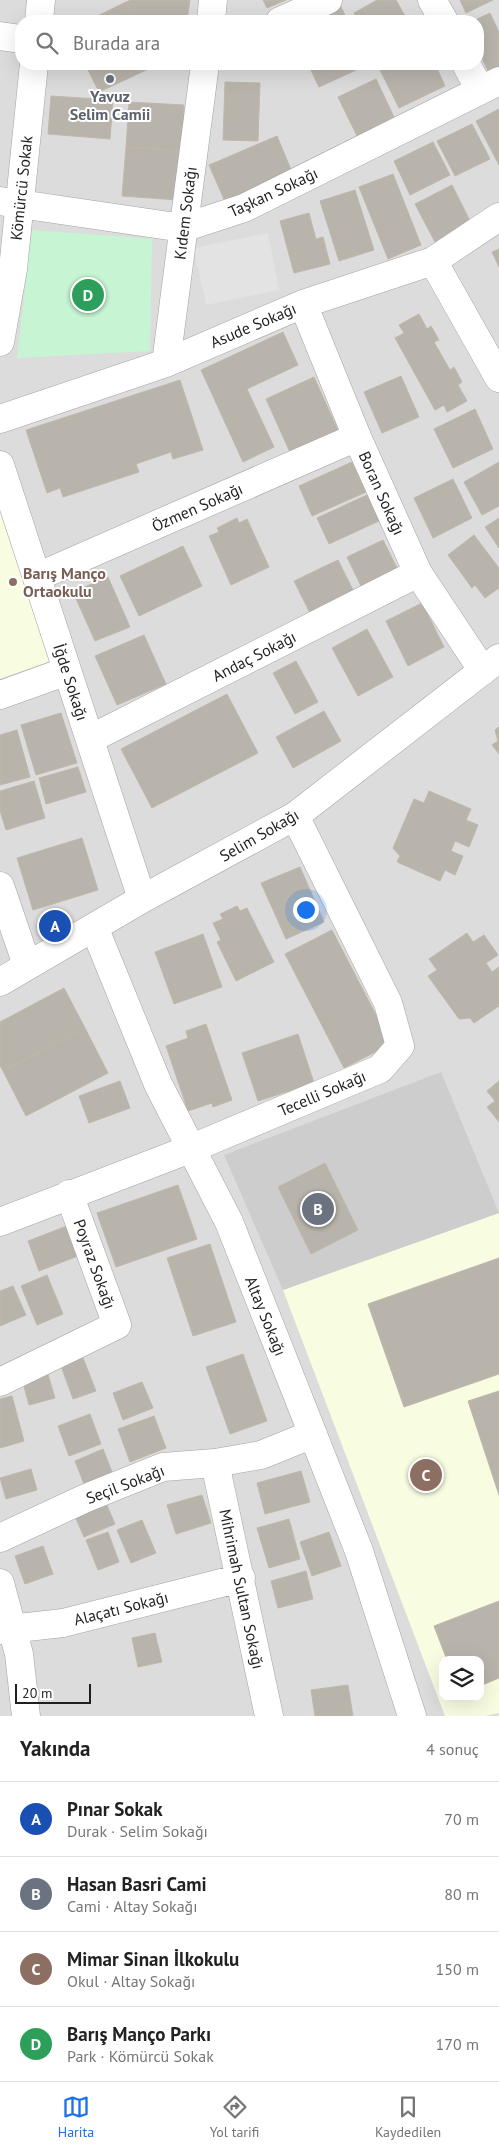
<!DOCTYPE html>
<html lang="tr">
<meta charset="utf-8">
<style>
:root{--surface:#fff;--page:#f2f2f2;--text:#222;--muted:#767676;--line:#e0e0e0;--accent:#1a73e8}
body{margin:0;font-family:"PT Sans",sans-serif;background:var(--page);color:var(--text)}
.controls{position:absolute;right:15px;bottom:15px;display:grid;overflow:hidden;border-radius:10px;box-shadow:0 5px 20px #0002}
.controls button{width:45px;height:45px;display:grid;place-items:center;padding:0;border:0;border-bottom:1px solid var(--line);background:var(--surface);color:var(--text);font:25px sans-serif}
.scale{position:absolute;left:15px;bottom:12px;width:76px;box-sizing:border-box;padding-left:5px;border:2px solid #1f1f1f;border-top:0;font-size:14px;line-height:18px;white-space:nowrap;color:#1f1f1f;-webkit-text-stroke:4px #fff;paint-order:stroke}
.you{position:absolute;left:305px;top:909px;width:18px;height:18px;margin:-12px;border:4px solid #fff;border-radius:50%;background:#1a73e8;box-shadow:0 0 0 8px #1a73e833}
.badge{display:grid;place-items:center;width:32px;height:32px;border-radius:50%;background:var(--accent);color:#fff;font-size:16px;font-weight:700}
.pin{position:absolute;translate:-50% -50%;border:2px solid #fff;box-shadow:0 1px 5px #0006}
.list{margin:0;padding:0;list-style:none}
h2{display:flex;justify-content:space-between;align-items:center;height:65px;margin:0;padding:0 20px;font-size:21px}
h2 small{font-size:16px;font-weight:400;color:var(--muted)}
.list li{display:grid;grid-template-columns:32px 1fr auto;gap:15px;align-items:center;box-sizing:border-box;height:75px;padding:0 20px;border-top:1px solid var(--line)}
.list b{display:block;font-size:19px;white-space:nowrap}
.list p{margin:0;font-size:16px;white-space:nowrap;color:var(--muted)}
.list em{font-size:16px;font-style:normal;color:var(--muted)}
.icon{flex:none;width:28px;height:28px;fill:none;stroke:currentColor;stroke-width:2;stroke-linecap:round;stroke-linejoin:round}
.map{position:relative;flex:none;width:499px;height:1716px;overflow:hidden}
.search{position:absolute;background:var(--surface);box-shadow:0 5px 20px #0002;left:15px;right:15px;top:15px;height:55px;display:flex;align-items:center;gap:12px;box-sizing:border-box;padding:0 18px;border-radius:20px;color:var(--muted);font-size:19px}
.sheet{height:365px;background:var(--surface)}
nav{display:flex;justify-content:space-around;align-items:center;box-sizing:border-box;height:70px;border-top:1px solid var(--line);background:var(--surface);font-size:14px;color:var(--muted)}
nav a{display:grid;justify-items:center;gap:2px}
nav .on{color:var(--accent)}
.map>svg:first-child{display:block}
.residential{fill:#dddcdc;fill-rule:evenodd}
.education{fill:#f8fde2;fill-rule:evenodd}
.religious{fill:#cdcdcd}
.park{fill:#c7f5d3}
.parking{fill:#e3e3e3}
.building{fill:#b8b4ac;stroke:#c0b7aa}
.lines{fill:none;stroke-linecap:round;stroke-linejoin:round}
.street-casing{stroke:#a3a3a3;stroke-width:29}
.street{stroke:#fff;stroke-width:28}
.worship-dot{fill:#6b7280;stroke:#fff;stroke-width:2}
.education-dot{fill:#8d6e63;stroke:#fff;stroke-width:2}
.labels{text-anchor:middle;stroke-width:4;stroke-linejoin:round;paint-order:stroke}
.worship-label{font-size:16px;font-weight:bold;fill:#5b616d;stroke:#fff}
.street-label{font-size:16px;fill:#1f1f1f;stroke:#fff}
.education-label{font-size:16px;font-weight:bold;fill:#785e54;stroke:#fff;text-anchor:start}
</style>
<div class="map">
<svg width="499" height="1716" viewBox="0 0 499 1716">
<rect width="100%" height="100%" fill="#efeee6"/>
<path class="residential" d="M0 0H499V1716H0ZM21 21H478V64H21ZM443 1660H480V1697H443Z"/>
<path class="education" d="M0 504 53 660 0 679Z
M499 1213V1713L485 1716H445L283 1290ZM443 1660H480V1697H443Z"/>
<path class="religious" d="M441 1072 499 1213 283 1290 224 1155Z"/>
<path class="park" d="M32 230 152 239 150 351 17 358Z"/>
<path class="parking" d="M268 233 279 290 206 305 194 248Z"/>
<path class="building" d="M131 0H190L187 21H136L126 2Z
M263 0H286L267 8Z
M377 0H396L408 21H358L354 13Z
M460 0H493L466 13Z
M126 2 136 21H87Z
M340 5 348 21H304Z
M490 13 499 32V74L491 77 478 50V21H473Z
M85 64H156L157 65 99 92Z
M308 64H361L363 67 319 87Z
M388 64H435L445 86 399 108 379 68Z
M376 79 394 117 357 136 338 97Z
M225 82 260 83 258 141 223 140Z
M51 96 113 100 110 139 48 134Z
M129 102 184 105 182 151 126 147Z
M499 109V165L476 121Z
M472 124 490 159 455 176 437 141Z
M277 136 294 177 227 206 209 165Z
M433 142 450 175 410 195 394 161Z
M126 147 182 151 178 200 122 196Z
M393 174 421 245 388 259 359 187Z
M452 185 471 223 435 242 415 204Z
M355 190 374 250 339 261 320 201Z
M309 213 316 239 323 237 330 264 294 273 280 221Z
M499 249V267L492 252Z
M419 314 427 329 431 326 439 340 434 342 450 370 454 367 462 382 458 385 467 401 447 412 444 405 435 410 395 338 404 333 399 325Z
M283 332 298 365 247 389 274 447 243 462 201 370Z
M401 376 419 417 382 433 364 392Z
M314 377 341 437 293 459 266 399Z
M180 380 203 450 173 459 171 452 136 464 139 472 63 497 60 488 47 493 26 430Z
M475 409 493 449 453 468 434 429Z
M352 462 366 492 312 516 299 486Z
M499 462V506L482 515 464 482Z
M453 479 472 518 433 538 414 498Z
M369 494 381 520 329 544 317 518Z
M237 518 239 523 247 519 269 567 231 585 209 536 219 532 217 528Z
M499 518V548L485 527Z
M474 535 499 568V588L485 598 475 585 472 588 448 555Z
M383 540 398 570 362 588 347 557Z
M183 546 202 586 139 616 120 576Z
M338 560 354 592 310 613 294 581Z
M108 577 130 627 95 641 73 592Z
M422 603 444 647 408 666 386 621Z
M367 629 393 677 358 696 332 648Z
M144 635 166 684 117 705 95 656Z
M296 661 318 702 295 714 273 673Z
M227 694 258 753 152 808 121 749Z
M324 711 341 741 293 768 276 737Z
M61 713 77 763 36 775 21 725Z
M499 727V754L492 745 498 741 495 730Z
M17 730 30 777 0 785V735Z
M78 767 86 792 46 804 39 778Z
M34 781 45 818 6 830 0 811V791Z
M429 791 471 809 466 820 478 825 469 847 455 841 451 851 463 856 455 875 445 870 440 881 397 862 400 856 393 848 414 799 424 803Z
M82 838 98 890 33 910 17 858Z
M300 867 324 922 286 939 261 883Z
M237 906 240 911 247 908 274 962 236 981 217 942 221 940 213 923 223 919 220 914Z
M332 930 391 1044 344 1068 285 954Z
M467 933 473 942 484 935 498 955 486 963 492 972 499 967V1006L474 1023 470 1018 459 1019 428 976 437 970 429 959Z
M203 934 222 987 174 1004 155 952Z
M64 988 85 1028 3 1071 0 1066V1022Z
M206 1024 232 1100 213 1107 212 1103 188 1111 166 1046 188 1038 186 1031Z
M85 1028 108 1073 26 1116 3 1071Z
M298 1034 314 1083 258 1101 242 1053Z
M120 1081 130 1108 89 1123 79 1096Z
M499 1081V1122L487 1107 495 1101 487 1091Z
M325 1163 358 1230 311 1254 278 1187Z
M178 1185 197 1239 116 1267 97 1213Z
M67 1226 78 1256 39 1271 28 1241Z
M210 1244 236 1322 193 1336 167 1258Z
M499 1258V1374L404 1407 368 1304Z
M47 1275 63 1314 37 1325 21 1286Z
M13 1286 26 1315 0 1326V1291Z
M243 1354 267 1421 230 1434 206 1367Z
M83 1358 96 1391 73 1399 61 1366Z
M47 1371 55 1398 29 1405 22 1379Z
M142 1382 153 1408 123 1420 113 1393Z
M499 1391V1495L468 1401Z
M12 1396 24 1441 0 1448V1399Z
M90 1414 101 1444 69 1456 58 1426Z
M154 1416 166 1448 130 1462 118 1429Z
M103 1449 112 1472 84 1484 75 1461Z
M31 1469 37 1490 6 1499 0 1478Z
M301 1471 310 1502 265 1514 257 1483Z
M202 1495 211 1523 176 1534 167 1505Z
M105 1501 115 1524 84 1537 74 1514Z
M289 1519 300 1559 269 1568 257 1528Z
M142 1520 156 1553 131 1563 117 1530Z
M108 1532 119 1562 98 1570 86 1540Z
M329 1532 341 1566 312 1576 300 1542Z
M43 1546 53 1574 25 1584 15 1556Z
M306 1571 313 1599 278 1608 271 1581Z
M499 1601V1678L480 1686V1660H447L434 1626Z
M155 1633 162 1662 138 1667 132 1638Z
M348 1685 353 1716H315L311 1690Z"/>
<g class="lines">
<g class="street-casing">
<path id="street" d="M432 0 444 21
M39 21 41 0
M211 21 213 0
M280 21 328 0
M0 36 21 39
M466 64 480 90
M0 201 183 228 244 208 499 81
M433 261 499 378
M303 304 357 437 418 573 483 671
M0 342 13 269 34 64
M166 363 205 64
M0 419 166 363 303 304 433 261 499 217
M0 465 142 899
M37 577 357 437
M0 695 67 671
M90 739 418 573
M0 886 27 965
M94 927 158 1084 229 1222 359 1551 412 1716
M0 982 142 899 295 816 499 658
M0 1222 190 1149 380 1069 400 1046 388 1003 295 816
M0 1382 117 1325 69 1194
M215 1463 269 1716
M0 1538 86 1498 163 1467 215 1463 261 1455 313 1434
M0 1583 19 1654 26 1716
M0 1630 63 1623 241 1578"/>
</g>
<use href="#street" class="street"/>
</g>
<circle class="worship-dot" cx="110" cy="79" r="5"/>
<circle class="education-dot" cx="13" cy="582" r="5"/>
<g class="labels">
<g class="worship-label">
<text x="110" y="102">Yavuz<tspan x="110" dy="18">Selim Camii</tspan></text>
</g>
<g class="street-label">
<text transform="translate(21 188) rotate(-84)" y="6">Kömürcü Sokak</text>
<text transform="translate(273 192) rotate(-25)" y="6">Taşkan Sokağı</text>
<text transform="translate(185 213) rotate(-83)" y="6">Kıdem Sokağı</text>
<text transform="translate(253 325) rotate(-23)" y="6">Asude Sokağı</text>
<text transform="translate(382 493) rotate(66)" y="6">Boran Sokağı</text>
<text transform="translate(197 507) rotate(-24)" y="6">Özmen Sokağı</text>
<text transform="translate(254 656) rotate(-27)" y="6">Andaç Sokağı</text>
<text transform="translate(71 682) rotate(72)" y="6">İğde Sokağı</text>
<text transform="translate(259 835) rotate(-30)" y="6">Selim Sokağı</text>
<text transform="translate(322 1093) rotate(-23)" y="6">Tecelli Sokağı</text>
<text transform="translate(95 1264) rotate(70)" y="6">Poyraz Sokağı</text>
<text transform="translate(266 1316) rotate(68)" y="6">Altay Sokağı</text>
<text transform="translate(125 1484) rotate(-21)" y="6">Seçil Sokağı</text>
<text transform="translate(242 1589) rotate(78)" y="6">Mihrimah Sultan Sokağı</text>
<text transform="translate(121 1608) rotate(-14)" y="6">Alaçatı Sokağı</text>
</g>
<g class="education-label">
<text x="23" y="579">Barış Manço<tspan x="23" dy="18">Ortaokulu</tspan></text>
</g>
</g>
</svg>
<div class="controls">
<button><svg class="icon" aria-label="layers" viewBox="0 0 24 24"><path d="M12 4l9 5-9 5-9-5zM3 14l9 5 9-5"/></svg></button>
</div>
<div class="scale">20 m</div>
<div class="you"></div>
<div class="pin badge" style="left:55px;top:926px;background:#1a4fb4">A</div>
<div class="pin badge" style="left:318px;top:1209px;background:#6b7280">B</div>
<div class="pin badge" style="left:426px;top:1475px;background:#8d6e63">C</div>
<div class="pin badge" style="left:88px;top:295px;background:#2e9e5b">D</div>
<div class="search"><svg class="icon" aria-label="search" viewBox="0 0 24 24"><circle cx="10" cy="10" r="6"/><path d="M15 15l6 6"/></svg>Burada ara</div>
</div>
<section class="sheet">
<h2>Yakında<small>4 sonuç</small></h2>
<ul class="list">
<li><span class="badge" style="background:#1a4fb4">A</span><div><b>Pınar Sokak</b><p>Durak · Selim Sokağı</p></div><em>70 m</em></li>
<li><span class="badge" style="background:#6b7280">B</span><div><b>Hasan Basri Cami</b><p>Cami · Altay Sokağı</p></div><em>80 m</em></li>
<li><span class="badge" style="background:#8d6e63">C</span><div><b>Mimar Sinan İlkokulu</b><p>Okul · Altay Sokağı</p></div><em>150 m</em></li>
<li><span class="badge" style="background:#2e9e5b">D</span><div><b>Barış Manço Parkı</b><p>Park · Kömürcü Sokak</p></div><em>170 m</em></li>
</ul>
</section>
<nav>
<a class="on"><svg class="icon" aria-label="map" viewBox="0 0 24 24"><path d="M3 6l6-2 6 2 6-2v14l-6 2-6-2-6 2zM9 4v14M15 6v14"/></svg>Harita</a>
<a><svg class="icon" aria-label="directions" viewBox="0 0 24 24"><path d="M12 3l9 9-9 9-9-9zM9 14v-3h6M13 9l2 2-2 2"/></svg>Yol tarifi</a>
<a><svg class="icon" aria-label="saved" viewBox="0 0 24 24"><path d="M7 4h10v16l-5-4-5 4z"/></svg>Kaydedilen</a>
</nav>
